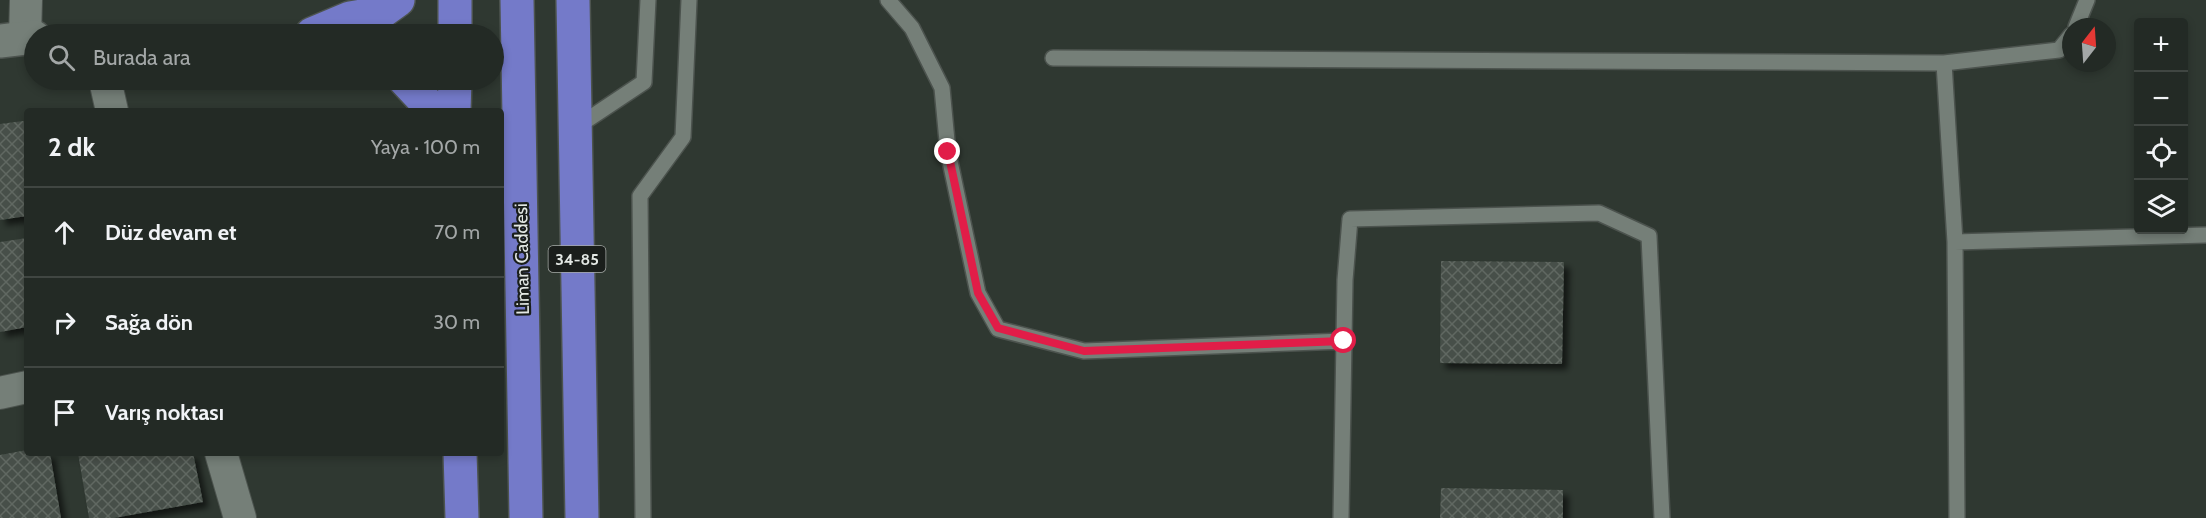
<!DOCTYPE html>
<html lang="tr">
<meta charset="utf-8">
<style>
:root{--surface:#232a25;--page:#2b322d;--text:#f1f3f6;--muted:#a3a7a7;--line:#404642}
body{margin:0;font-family:Cabin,sans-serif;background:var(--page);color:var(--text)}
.controls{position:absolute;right:18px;top:18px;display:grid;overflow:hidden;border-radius:6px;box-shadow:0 3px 9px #0003}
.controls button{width:54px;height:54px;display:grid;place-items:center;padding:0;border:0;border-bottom:2px solid var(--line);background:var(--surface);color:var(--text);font:30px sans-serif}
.compass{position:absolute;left:2062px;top:18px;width:54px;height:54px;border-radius:50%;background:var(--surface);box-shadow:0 3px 9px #0003;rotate:17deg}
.stop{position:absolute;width:18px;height:18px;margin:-14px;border:4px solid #e11d48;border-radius:50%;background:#fff}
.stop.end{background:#e11d48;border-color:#fff;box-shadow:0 2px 6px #0008}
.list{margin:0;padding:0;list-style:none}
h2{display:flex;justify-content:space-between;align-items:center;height:78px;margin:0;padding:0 24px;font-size:26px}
h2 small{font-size:20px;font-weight:400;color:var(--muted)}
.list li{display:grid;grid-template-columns:39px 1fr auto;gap:18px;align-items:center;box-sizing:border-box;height:90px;padding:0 24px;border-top:2px solid var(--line)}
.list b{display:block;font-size:22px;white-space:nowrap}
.list em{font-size:20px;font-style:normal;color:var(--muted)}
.icon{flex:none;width:33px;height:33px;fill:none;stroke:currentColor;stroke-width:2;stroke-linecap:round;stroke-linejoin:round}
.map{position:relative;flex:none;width:2206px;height:518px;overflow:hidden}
.search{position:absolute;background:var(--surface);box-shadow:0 3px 9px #0003;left:24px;top:24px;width:480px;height:66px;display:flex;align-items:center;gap:15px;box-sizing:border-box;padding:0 21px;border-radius:33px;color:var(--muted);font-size:22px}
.panel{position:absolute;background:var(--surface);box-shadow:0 3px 9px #0003;left:24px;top:108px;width:480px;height:348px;border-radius:6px}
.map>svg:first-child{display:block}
.building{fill:url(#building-cross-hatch);filter:url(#shadow)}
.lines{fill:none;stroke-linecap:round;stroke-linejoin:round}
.lane-casing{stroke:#4c534e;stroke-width:18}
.street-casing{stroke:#4c534e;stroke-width:34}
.secondary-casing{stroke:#4c534e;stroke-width:36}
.highway-casing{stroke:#4c534e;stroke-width:36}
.lane{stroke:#757f78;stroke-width:15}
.street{stroke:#757f78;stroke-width:32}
.secondary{stroke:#757f78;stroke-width:33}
.highway{stroke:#747ac9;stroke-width:33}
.route{stroke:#e11d48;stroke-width:8}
.labels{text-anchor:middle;stroke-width:4.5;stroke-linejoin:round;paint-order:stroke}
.shield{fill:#1a1e1b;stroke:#a7aba8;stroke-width:1.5}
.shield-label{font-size:16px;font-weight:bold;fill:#e3e8e4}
.street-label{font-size:18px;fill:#e3e8e4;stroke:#1a1e1b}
</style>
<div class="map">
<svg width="2206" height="518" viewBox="0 0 2206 518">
<defs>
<pattern id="building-cross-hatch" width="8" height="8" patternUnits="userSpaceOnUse" patternTransform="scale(1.5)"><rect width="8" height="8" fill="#464f48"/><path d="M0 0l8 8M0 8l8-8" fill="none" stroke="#616862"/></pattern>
<filter id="shadow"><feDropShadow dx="5.5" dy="5.5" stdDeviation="3" flood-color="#0009"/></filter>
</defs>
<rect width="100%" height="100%" fill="#2f3831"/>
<path class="building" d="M23 121 27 124V216L0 220V124Z
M27 238V327L0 332V242Z
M1441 261 1564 262 1562 364 1440 363Z
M27 450V453H50L61 518H0V455Z
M78 453H193L203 502 114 518H89Z
M1441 488 1563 490V518H1440Z"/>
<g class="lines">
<g class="lane-casing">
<path id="lane" d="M888 0 912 28 942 88 948 152 978 293 998 329 1084 351 1344 341
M2076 27 2087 0
M1053 58 1944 63 2059 50 2071 35
M1944 63 1955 242
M575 128 644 82 648 0
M643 518 640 196 683 137 689 0
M1341 518 1345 280 1350 219 1599 213 1649 236 1662 518
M1957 518 1955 242 2206 235"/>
</g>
<g class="street-casing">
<path id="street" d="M25 37 26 0
M105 80 112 111
M0 393 27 387
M221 453 240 518"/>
</g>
<g class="secondary-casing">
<path id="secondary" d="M0 41 34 37"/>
</g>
<g class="highway-casing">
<path id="highway" d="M517 0 526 518
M573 0 582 518
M312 34 350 18 380 13 398 0
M455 34V0
M405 80 434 111
M454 111 455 80
M460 453 462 518"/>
</g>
<use href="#lane" class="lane"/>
<use href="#street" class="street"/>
<use href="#secondary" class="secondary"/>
<use href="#highway" class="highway"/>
</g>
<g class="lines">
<path class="route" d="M948 152 978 293 998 328 1084 351 1344 341"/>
</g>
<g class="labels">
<rect class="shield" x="548.5" y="246" width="57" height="26" rx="4.5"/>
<g class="shield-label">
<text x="577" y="265">34-85</text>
</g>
<g class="street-label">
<text transform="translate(522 259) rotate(-91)" y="6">Liman Caddesi</text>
</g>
</g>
</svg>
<div class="controls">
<button>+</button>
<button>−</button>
<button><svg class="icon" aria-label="locate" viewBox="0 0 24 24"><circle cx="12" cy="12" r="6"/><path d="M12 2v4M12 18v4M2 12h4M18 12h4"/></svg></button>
<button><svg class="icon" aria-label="layers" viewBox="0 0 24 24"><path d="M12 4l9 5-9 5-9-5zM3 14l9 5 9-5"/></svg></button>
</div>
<svg class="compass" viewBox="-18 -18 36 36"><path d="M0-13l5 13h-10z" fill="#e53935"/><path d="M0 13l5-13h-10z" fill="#a3a7a7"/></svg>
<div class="stop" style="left:1344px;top:341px"></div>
<div class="stop end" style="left:948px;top:152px"></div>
<div class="search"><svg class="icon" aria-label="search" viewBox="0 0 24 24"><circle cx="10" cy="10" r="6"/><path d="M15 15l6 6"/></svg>Burada ara</div>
<section class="panel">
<h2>2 dk<small>Yaya · 100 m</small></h2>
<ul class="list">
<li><svg class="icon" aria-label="ahead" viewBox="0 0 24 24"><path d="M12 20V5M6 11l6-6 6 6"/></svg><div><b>Düz devam et</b></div><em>70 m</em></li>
<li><svg class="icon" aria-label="right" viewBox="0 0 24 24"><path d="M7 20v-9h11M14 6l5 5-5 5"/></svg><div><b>Sağa dön</b></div><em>30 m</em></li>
<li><svg class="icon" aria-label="arrive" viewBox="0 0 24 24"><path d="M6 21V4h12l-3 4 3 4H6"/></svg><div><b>Varış noktası</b></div></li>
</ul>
</section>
</div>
